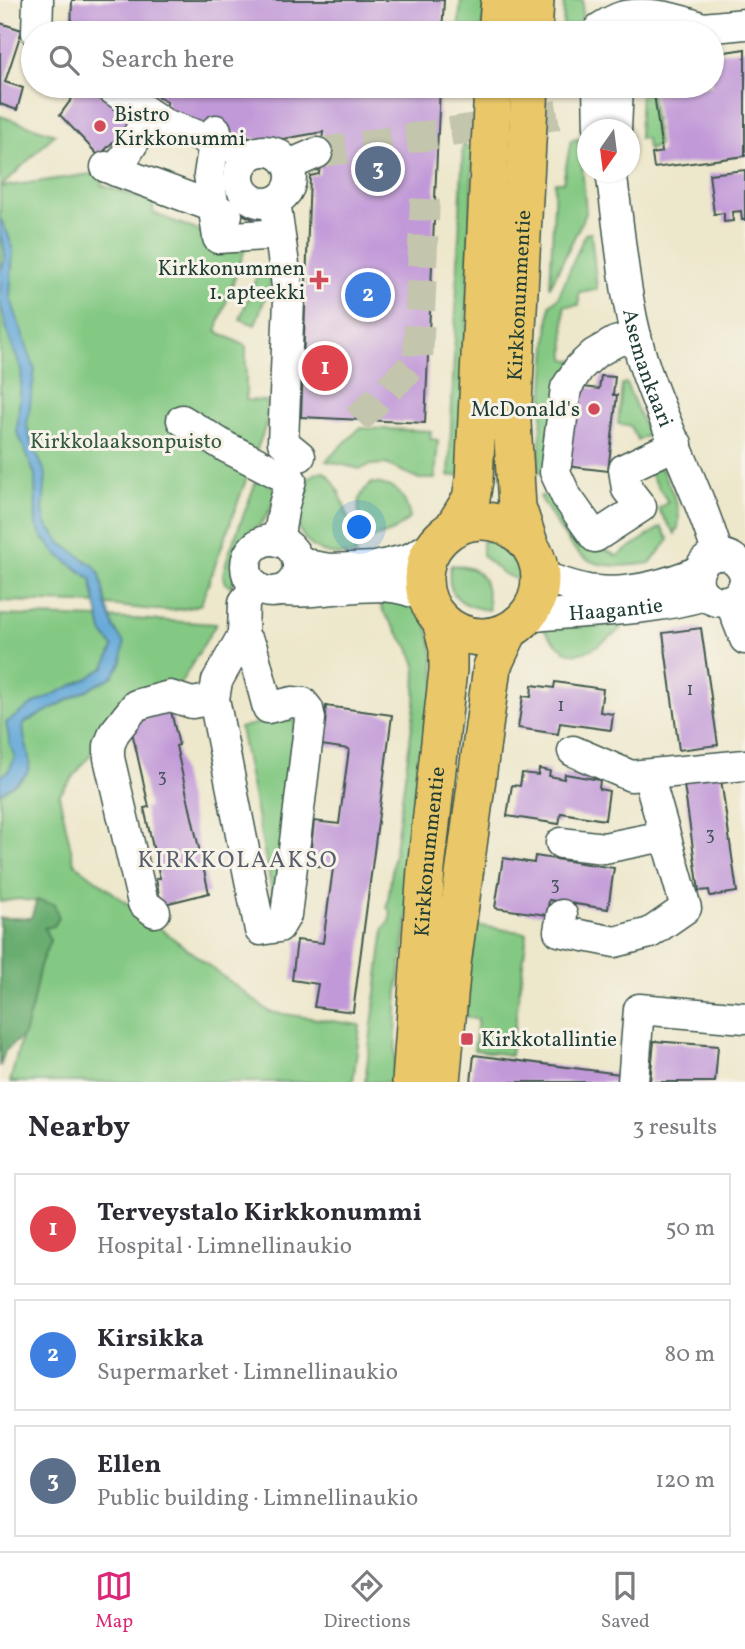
<!DOCTYPE html>
<meta charset="utf-8">
<style>
:root{--surface:#fff;--page:#f7f7f7;--text:#2b2b33;--muted:#7c7c81;--line:#e1e1e2;--accent:#db2777}
body{margin:0;font-family:Vollkorn,serif;background:var(--page);color:var(--text)}
.compass{position:absolute;left:577px;top:119px;width:63px;height:63px;border-radius:50%;background:var(--surface);box-shadow:0 2px 5px #0004;rotate:194deg}
.you{position:absolute;left:360px;top:528px;width:24px;height:24px;margin:-18px;border:5px solid #fff;border-radius:50%;background:#1a73e8;box-shadow:0 0 0 10px #1a73e833}
.badge{display:grid;place-items:center;width:46px;height:46px;border-radius:50%;background:var(--accent);color:#fff;font-size:23px;font-weight:700}
.pin{position:absolute;translate:-50% -50%;border:4px solid #fff;box-shadow:0 2px 7px #0006}
.list{margin:0;padding:0;list-style:none}
h2{display:flex;justify-content:space-between;align-items:center;height:91px;margin:0;padding:0 28px;font-size:30px}
h2 small{font-size:23px;font-weight:400;color:var(--muted)}
.list li{display:grid;grid-template-columns:46px 1fr auto;gap:21px;align-items:center;box-sizing:border-box;height:112px;margin:0 14px 14px;padding:0 14px;border:2px solid var(--line);border-radius:0px}
.list b{display:block;font-size:26px;white-space:nowrap}
.list p{margin:0;font-size:23px;white-space:nowrap;color:var(--muted)}
.list em{font-size:23px;font-style:normal;color:var(--muted)}
.icon{flex:none;width:38px;height:38px;fill:none;stroke:currentColor;stroke-width:2;stroke-linecap:round;stroke-linejoin:round}
.map{position:relative;flex:none;width:745px;height:1082px;overflow:hidden}
.search{position:absolute;background:var(--surface);box-shadow:0 2px 5px #0004;left:21px;right:21px;top:21px;height:77px;display:flex;align-items:center;gap:18px;box-sizing:border-box;padding:0 24px;border-radius:38px;color:var(--muted);font-size:26px}
.sheet{height:469px;background:var(--surface)}
nav{display:flex;justify-content:space-around;align-items:center;box-sizing:border-box;height:98px;border-top:2px solid var(--line);background:var(--surface);font-size:19px;color:var(--muted)}
nav a{display:grid;justify-items:center;gap:4px}
nav .on{color:var(--accent)}
.map>svg:first-child{display:block}
.green{fill:#84c983;stroke:#52835c;stroke-width:2}
.forest{fill:#6bad71;stroke:#457552;stroke-width:2}
.water{fill:#64a8d9;stroke:#427286;stroke-width:2}
.building{fill:#c199d8}
.lines{fill:none;stroke-linecap:round;stroke-linejoin:round}
.minor-tunnel{stroke:#c4c5ad;stroke-width:30;stroke-dasharray:30 15;stroke-linecap:butt}
.minor-casing{stroke:#3e564b;stroke-width:33}
.major-casing{stroke:#3e564b;stroke-width:40}
.minor{stroke:#fff;stroke-width:30}
.major{stroke:#eac769;stroke-width:37}
.poi-dot{fill:#d1495b;stroke:#f7f3e8;stroke-width:2.5}
.labels{text-anchor:middle;stroke-width:6;stroke-linejoin:round;paint-order:stroke}
.number-label{font-size:18px;fill:#48545d}
.poi-label{font-size:21px;fill:#1f3d34;stroke:#f7f3e8;text-anchor:start}
.street-label{font-size:21px;fill:#1f3d34;stroke:#f7f3e8}
.park-label{font-size:21px;fill:#335944;stroke:#f7f3e8}
.neighbourhood-label{font-size:23px;letter-spacing:2px;fill:#585d6d;stroke:#f7f3e8}
</style>
<div class="map">
<svg width="745" height="1082" viewBox="0 0 745 1082">
<rect width="100%" height="100%" fill="#f7f3e8"/>
<filter id="ink" filterUnits="userSpaceOnUse"><feTurbulence type="fractalNoise" baseFrequency=".0143" numOctaves="2"/><feDisplacementMap in="SourceGraphic" scale="14" xChannelSelector="R" yChannelSelector="G"/><feConvolveMatrix kernelMatrix="1 2 1 2 8 2 1 2 1" color-interpolation-filters="sRGB"/></filter>
<filter id="wash" filterUnits="userSpaceOnUse"><feTurbulence type="fractalNoise" baseFrequency=".00686" numOctaves="4" result="noise"/><feDisplacementMap in="SourceGraphic" scale="28" xChannelSelector="R" yChannelSelector="G"/><feGaussianBlur stdDeviation="1.57" result="paint"/><feColorMatrix in="noise" values="0 0 0 0 0 0 0 0 0 0 0 0 0 0 0 0 0 1.4 0 .05"/><feComposite in="paint" operator="in"/></filter>
<g filter="url(#wash)">
<rect width="100%" height="100%" fill="#ede7cb"/>
<path class="green" d="M461 0H486L481 33H458Z
M564 0H583L581 33H563Z
M641 86H650L658 146 648 150 646 139 639 138Z
M0 116 55 134 1 187 105 172 101 185 154 202 153 213 245 249 216 331 246 346V400L266 401 268 419 201 604C171 617 130 606 98 604 66 602 33 602 0 601Z
M580 139 586 213 550 287 555 182H563L571 140Z
M463 143 473 152 461 475 449 476Z
M591 233 597 289 579 292V305L564 306 565 359 576 361 549 473 538 472 550 305 558 298 585 234Z
M259 270 273 276 255 325 240 319Z
M626 383 648 435 638 440 630 426 618 424 622 384Z
M360 428 431 431 430 439 438 440 435 479H419L386 464 371 465 360 469 326 461Z
M646 468H661C669 486 687 515 675 534L658 509 668 502Z
M260 471 276 491C273 503 269 516 259 525 252 531 244 536 239 544 232 556 233 573 233 587L226 584 223 574 228 556Z
M322 471C341 479 353 534 356 555 345 555 333 556 323 552 287 539 286 483 322 471Z
M372 483C397 485 404 493 410 517 398 530 388 535 370 538 357 522 352 497 372 483Z
M552 491 584 539 617 556 661 527 669 540 650 563C576 574 576 553 540 497Z
M490 540 506 547 520 562 521 582 502 573 482 555V541Z
M451 565C485 568 486 578 489 610 461 607 444 594 451 565Z
M374 591C385 594 403 596 412 602 434 618 435 674 436 699L398 988 394 1082H365L384 928 389 922 391 913 387 907 415 704 416 665 409 648 384 613Z
M0 615 133 619 216 624 180 684 134 699 59 795 74 863 270 1012 360 1025 353 1082H10L40 965 50 941 43 928 54 904 18 899 0 902Z
M625 623C620 632 611 636 603 642 573 663 564 654 543 628Z
M277 718 296 721 278 898 273 897 240 728Z
M468 924 527 933 511 1055 474 1050 478 1019 466 1017 464 985Z"/>
<path class="forest" d="M37 900 54 904 59 918 54 926 44 928 50 940 40 965 32 1006 24 1035 5 1051 0 1067V918H31Z"/>
<path class="water" d="M0 218 8 234 13 250 10 297 35 370 27 426 32 444 46 474 43 510 46 524 62 544 94 566 100 574 106 604 114 628 124 643 122 662 112 677 24 723C20 739 35 758 27 773 22 781 8 787 0 793V777L9 770 15 758 10 744 6 723 33 704 88 678 105 667 113 647 102 632 91 579 57 554 43 538 36 525 35 475 17 431 22 370 10 341 0 303V271L5 259 4 247 0 236Z"/>
<g id="blocks">
<path class="building" d="M72 0H444L442 33H71Z
M0 23 22 30 5 82 23 88 17 110 0 104Z
M745 49V156L654 168 652 154 662 152 653 86H712V54Z
M72 86H86L137 115 122 138H117L99 156 60 115 73 97 75 88Z
M139 86H440L425 423 301 417 310 176 319 174 323 132 266 142 166 114 167 102Z
M745 170V220H742L741 211 732 212 733 221 724 222V213L714 214 709 174Z
M221 190 229 191 245 208 265 216 266 221 255 220 238 212Z
M601 376 615 377 613 395H617L608 471 566 466 575 386 599 389Z
M701 628 718 745 679 750 663 633Z
M555 682 603 689 600 712 613 714 611 730 560 723 558 734 518 728 523 696 531 697 532 685 554 688Z
M169 703 179 745 176 746 209 893 161 905 156 879 160 878 144 808 149 807 130 723 148 718 146 708Z
M326 706 392 715 353 1012 314 1007 318 984 292 980 297 940 323 943 333 868 309 865 314 821 339 824 349 749 321 745Z
M539 769 550 771 549 776 564 779 565 774 600 780 599 789 609 791 605 820 561 813 559 824 507 816 512 785 520 786 522 773 538 775Z
M720 772 737 892 710 896 709 890 699 891 683 778Z
M535 856 614 868 608 909 549 900 547 915 495 908 503 858 534 863Z
M654 1041 718 1046 715 1082H650Z
M474 1055 628 1075 627 1082H471Z"/>
</g>
</g>
<g filter="url(#ink)">
<use href="#blocks" fill-opacity="0" stroke="#3e564b" stroke-width="2"/>
<g class="lines">
<path class="minor-tunnel" d="M317 153 558 115
M357 420 418 360 425 199"/>
<g class="minor-casing">
<g id="minor">
<path d="M600 28C607 24 617 17 625 16 652 11 678 19 703 28"/>
<path d="M37 33 38 0"/>
<path d="M688 33 703 28 745 24"/>
<path d="M108 86 164 124 231 147"/>
<path d="M598 86 599 130"/>
<path d="M216 130 209 175 218 238 279 234"/>
<path d="M616 130 618 86"/>
<circle cx="265" cy="177" r="26"/>
<path d="M289 165 317 153"/>
<path d="M106 167 214 207 227 215"/>
<path d="M116 171 150 115"/>
<path id="s1" d="M611 172C621 237 624 308 646 371 668 434 699 492 718 555"/>
<path d="M275 201 289 300 283 442 300 456"/>
<path d="M636 336 615 342 594 354 579 368 566 388 555 472 566 496 595 537 641 507 627 489 624 469 677 444"/>
<path d="M182 420 226 447 291 480 284 505 278 541"/>
<circle cx="272" cy="566" r="26"/>
<path d="M297 559 312 566 330 569 375 567 409 559 434 545"/>
<path d="M541 576C556 581 572 587 588 590 625 596 665 585 699 571"/>
<path d="M745 576C741 561 727 550 711 557 704 560 700 567 698 574 693 607 742 612 745 579"/>
<path d="M279 591C290 591 302 592 313 591 352 589 390 578 426 598"/>
<path d="M730 601 745 639"/>
<path id="s2" d="M527 617C586 610 647 612 705 595"/>
<path d="M243 635 252 648 268 708 292 702 303 703 308 709 310 719 286 915 279 927 260 930 214 699 217 681Z"/>
<path d="M243 635 244 602 256 587"/>
<path d="M573 751 631 776 745 765"/>
<path d="M561 843 604 848 664 836"/>
<path d="M155 912 143 903 109 758V746L114 733 136 705 170 696 192 703 214 699"/>
<path d="M562 915 559 931 615 942 650 933 686 908 648 775"/>
<path d="M633 1082 639 1009 745 1018"/>
</g>
</g>
<g class="major-casing">
<g id="major">
<path d="M497 33 500 0"/>
<path d="M533 33 535 0"/>
<circle cx="482" cy="579" r="58"/>
<path d="M453 528 471 499 474 480 493 86"/>
<path id="s3" d="M529 543 517 507 512 422 530 86"/>
<path id="s4" d="M411 1082 426 869 448 670V649L441 621"/>
<path d="M441 1082 452 964 492 667 509 631"/>
</g>
</g>
<use href="#minor" class="minor"/>
<use href="#major" class="major"/>
</g>
</g>
<g class="poi-dot">
<circle cx="100" cy="126" r="7"/>
<path d="M315.5 269.5h7v7h7v7h-7v7h-7v-7h-7v-7h7z"/>
<circle cx="594" cy="409" r="7"/>
<rect x="460" y="1032" width="14" height="14" rx="3.5"/>
</g>
<g class="labels">
<g class="number-label">
<text x="690" y="695">1</text>
<text x="561" y="711">1</text>
<text x="162" y="782">3</text>
<text x="710" y="840">3</text>
<text x="555" y="890">3</text>
</g>
<g class="poi-label">
<text x="114" y="121">Bistro<tspan x="114" dy="24">Kirkkonummi</tspan></text>
<text x="305" y="275" text-anchor="end">Kirkkonummen<tspan x="305" dy="24">1. apteekki</tspan></text>
<text x="580" y="416" text-anchor="end">McDonald's</text>
<text x="481" y="1046">Kirkkotallintie</text>
</g>
<g class="street-label">
<text dy="7" stroke="none"><textPath href="#s3" startOffset="250">Kirkkonummentie</textPath></text>
<text dy="7" stroke="none"><textPath href="#s1" startOffset="200">Asemankaari</textPath></text>
<text dy="7" stroke="none"><textPath href="#s2" startOffset="89">Haagantie</textPath></text>
<text dy="7" stroke="none"><textPath href="#s4" startOffset="231">Kirkkonummentie</textPath></text>
</g>
<g class="park-label">
<text x="126" y="448">Kirkkolaaksonpuisto</text>
</g>
<g class="neighbourhood-label">
<text x="238" y="867">KIRKKOLAAKSO</text>
</g>
</g>
</svg>
<svg class="compass" viewBox="-18 -18 36 36"><path d="M0-13l5 13h-10z" fill="#e53935"/><path d="M0 13l5-13h-10z" fill="#7c7c81"/></svg>
<div class="you"></div>
<div class="pin badge" style="left:325px;top:368px;background:#e0444e">1</div>
<div class="pin badge" style="left:368px;top:295px;background:#3f7fe0">2</div>
<div class="pin badge" style="left:378px;top:169px;background:#5c6f8a">3</div>
<div class="search"><svg class="icon" aria-label="search" viewBox="0 0 24 24"><circle cx="10" cy="10" r="6"/><path d="M15 15l6 6"/></svg>Search here</div>
</div>
<section class="sheet">
<h2>Nearby<small>3 results</small></h2>
<ul class="list">
<li><span class="badge" style="background:#e0444e">1</span><div><b>Terveystalo Kirkkonummi</b><p>Hospital · Limnellinaukio</p></div><em>50 m</em></li>
<li><span class="badge" style="background:#3f7fe0">2</span><div><b>Kirsikka</b><p>Supermarket · Limnellinaukio</p></div><em>80 m</em></li>
<li><span class="badge" style="background:#5c6f8a">3</span><div><b>Ellen</b><p>Public building · Limnellinaukio</p></div><em>120 m</em></li>
</ul>
</section>
<nav>
<a class="on"><svg class="icon" aria-label="map" viewBox="0 0 24 24"><path d="M3 6l6-2 6 2 6-2v14l-6 2-6-2-6 2zM9 4v14M15 6v14"/></svg>Map</a>
<a><svg class="icon" aria-label="directions" viewBox="0 0 24 24"><path d="M12 3l9 9-9 9-9-9zM9 14v-3h6M13 9l2 2-2 2"/></svg>Directions</a>
<a><svg class="icon" aria-label="saved" viewBox="0 0 24 24"><path d="M7 4h10v16l-5-4-5 4z"/></svg>Saved</a>
</nav>
